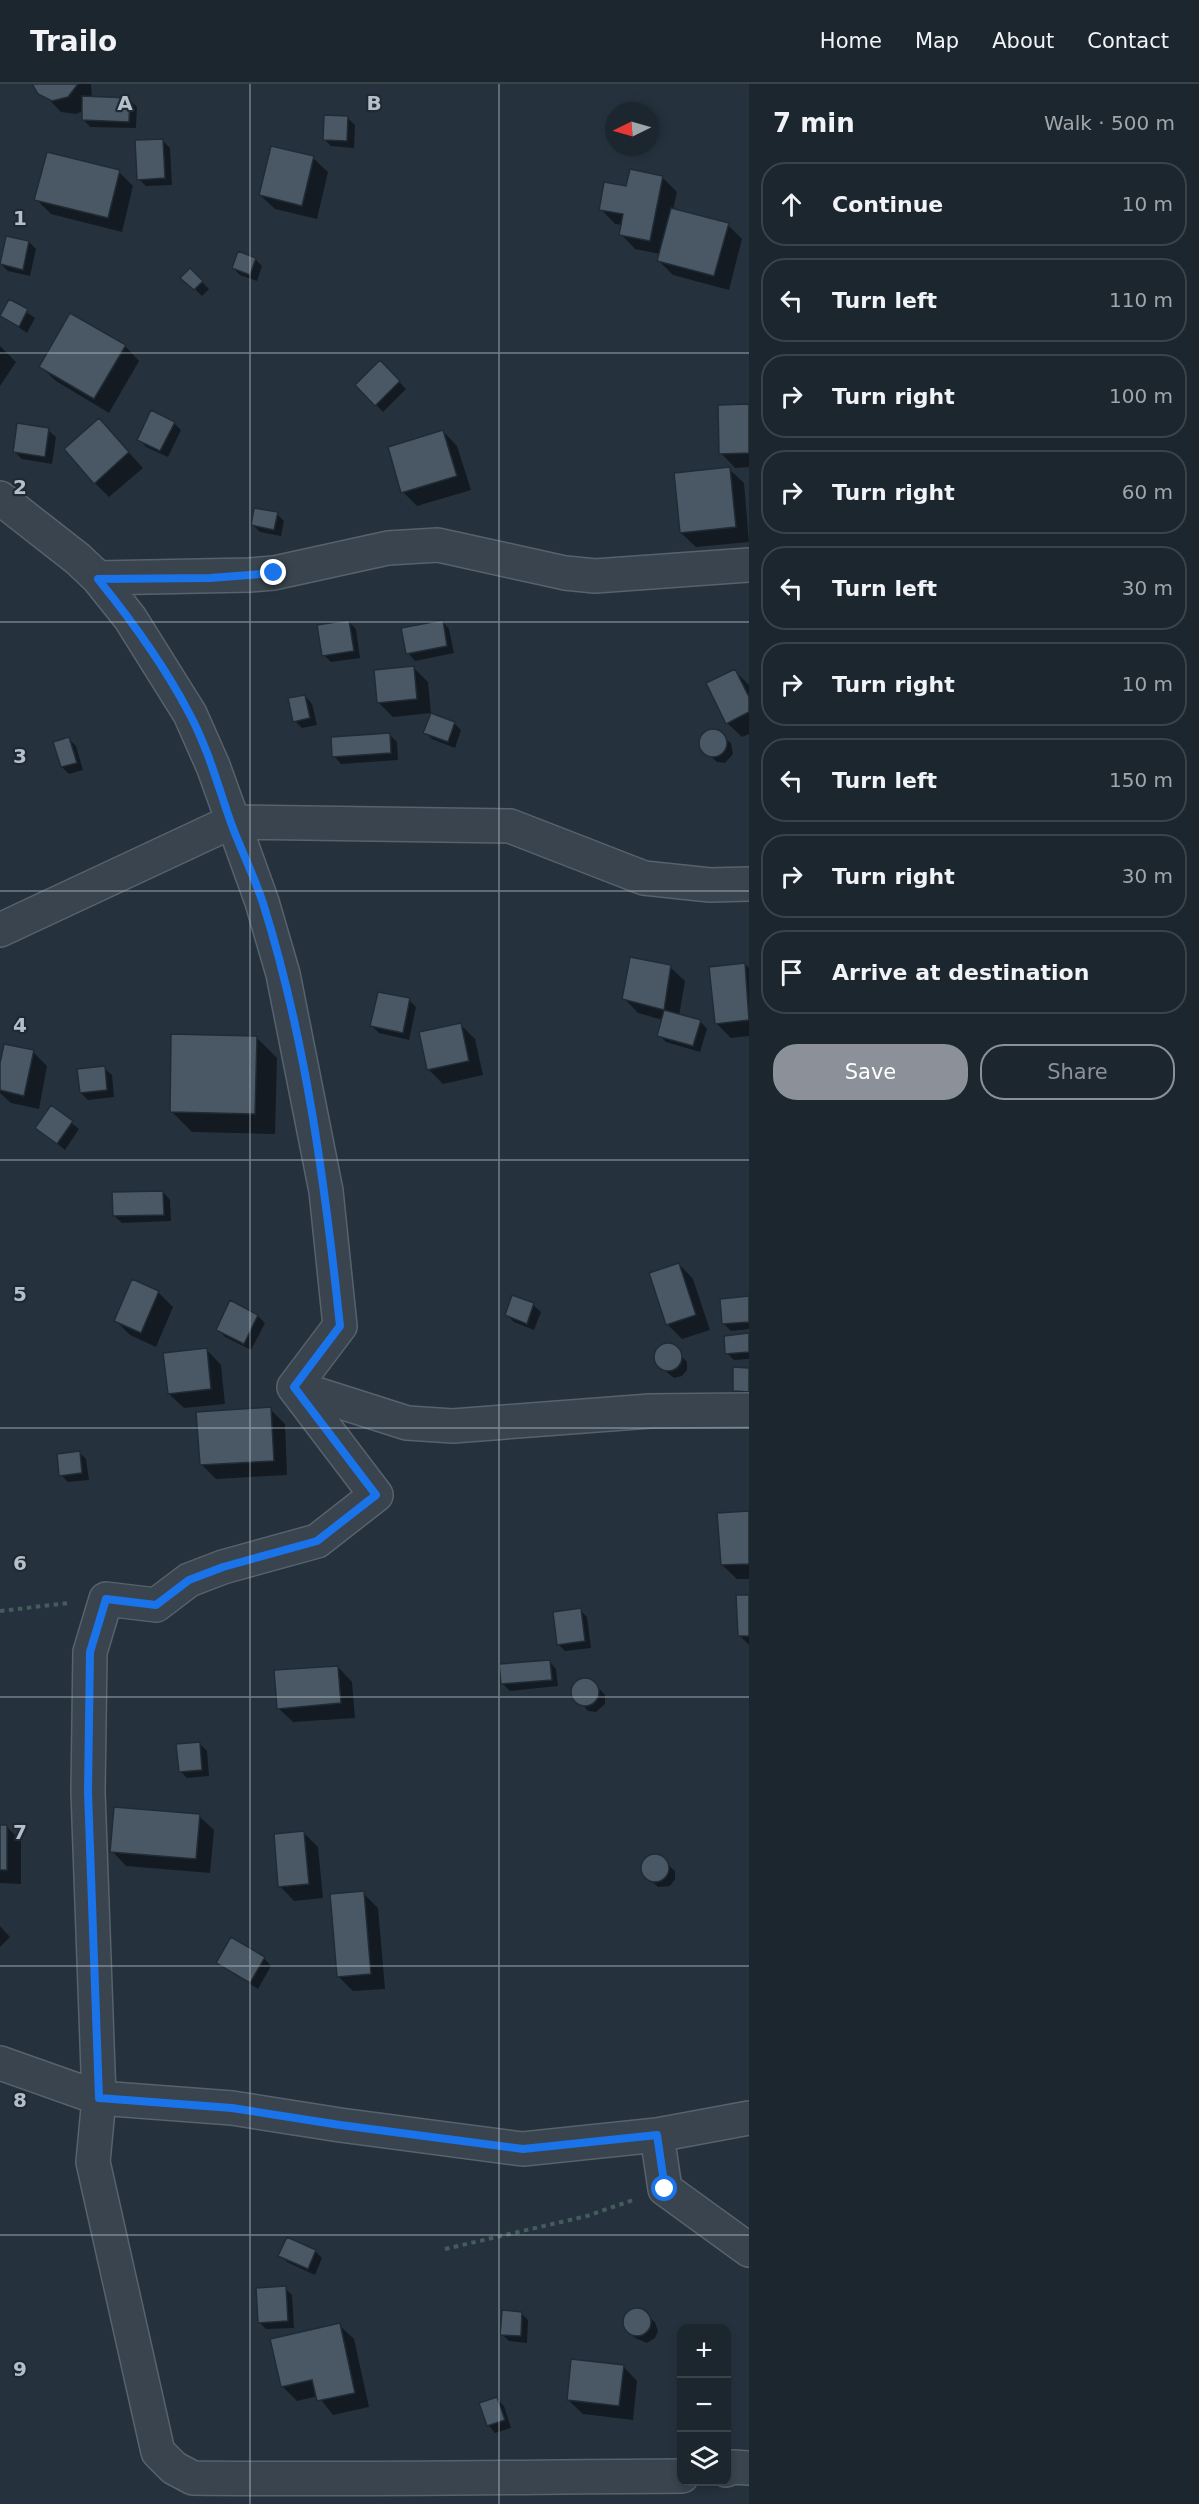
<!DOCTYPE html>
<meta charset="utf-8">
<style>
:root{--surface:#1c262e;--page:#29323a;--text:#f1f3f6;--muted:#a0a5aa;--line:#3a434a;--accent:#8c9099}
body{margin:0;font-family:"DejaVu Sans",sans-serif;background:var(--page);color:var(--text)}
.controls{position:absolute;right:18px;bottom:18px;display:grid;overflow:hidden;border-radius:12px;box-shadow:0 3px 9px #0003}
.controls button{width:54px;height:54px;display:grid;place-items:center;padding:0;border:0;border-bottom:2px solid var(--line);background:var(--surface);color:var(--text);font:30px sans-serif}
.compass{position:absolute;left:605px;top:18px;width:54px;height:54px;border-radius:50%;background:var(--surface);box-shadow:0 3px 9px #0003;rotate:265deg}
.stop{position:absolute;width:18px;height:18px;margin:-14px;border:4px solid #1a73e8;border-radius:50%;background:#fff}
.stop.end{background:#1a73e8;border-color:#fff;box-shadow:0 2px 6px #0008}
.list{margin:0;padding:0;list-style:none}
h2{display:flex;justify-content:space-between;align-items:center;height:78px;margin:0;padding:0 24px;font-size:26px}
h2 small{font-size:20px;font-weight:400;color:var(--muted)}
.list li{display:grid;grid-template-columns:39px 1fr auto;gap:18px;align-items:center;box-sizing:border-box;height:84px;margin:0 12px 12px;padding:0 12px;border:2px solid var(--line);border-radius:24px}
.list b{display:block;font-size:22px;white-space:nowrap}
.list em{font-size:20px;font-style:normal;color:var(--muted)}
.actions{display:flex;gap:12px;padding:18px 24px}
.actions a{flex:1;padding:14px 0;border:2px solid var(--accent);border-radius:24px;text-align:center;font-size:21px;color:var(--accent)}
.actions .main{background:var(--accent);color:#fff}
.icon{flex:none;width:33px;height:33px;fill:none;stroke:currentColor;stroke-width:2;stroke-linecap:round;stroke-linejoin:round}
.map{position:relative;flex:none;width:749px;height:2420px;overflow:hidden}
header{display:flex;align-items:center;gap:36px;box-sizing:border-box;height:84px;padding:0 30px;background:var(--surface);border-bottom:2px solid var(--line)}
header strong{font-size:28px}
nav{display:flex;gap:33px;margin-inline-start:auto;font-size:21px}
main{display:flex}
aside{flex:1;background:var(--surface)}
.map>svg:first-child{display:block}
.shadow{fill:#0007}
.building{fill:#495864;stroke:#202b35;stroke-width:1.5}
.lines{fill:none;stroke-linecap:round;stroke-linejoin:round}
.minor-casing{stroke:#57626c;stroke-width:36}
.path{stroke:#455b5c;stroke-width:4;stroke-dasharray:4.5 4.5;stroke-linecap:butt}
.minor{stroke:#39444e;stroke-width:33}
.route{stroke:#1a73e8;stroke-width:8}
.grid{fill:none;stroke:#b5bfc9;stroke-width:1.5;stroke-opacity:0.55}
.grid-label{font-size:20px;text-anchor:middle;font-weight:bold;fill:#b5bfc9;stroke:#1e2933;stroke-width:4.5;stroke-linejoin:round;paint-order:stroke}
</style>
<header>
<strong>Trailo</strong>
<nav><a>Home</a><a>Map</a><a>About</a><a>Contact</a></nav>
</header>
<main>
<div class="map">
<svg width="749" height="2420" viewBox="0 0 749 2420">
<rect width="100%" height="100%" fill="#25323e"/>
<path class="shadow" d="M34 0H91L92 14 129 15 137 23 136 44 90 43 83 35V27L76 30 61 28Z
M348 34 355 41 354 64 331 62 324 55Z
M162 56 170 64 172 101 146 102 139 95Z
M313 74 328 88 317 135 275 125 260 111Z
M119 88 133 102 122 148 51 130 36 115Z
M662 93 677 108 673 126 728 141 742 155 729 206 673 191 658 176 660 170 635 165 621 150 623 141 615 140 601 125 627 104Z
M29 158 36 165 30 192 8 187 1 180Z
M255 175 262 182 257 197 240 191 233 184Z
M190 186 209 205 202 212 183 194Z
M10 217 35 234 27 249 2 232Z
M0 262 16 278 0 302Z
M125 262 139 277 109 329 56 297 41 283Z
M380 278 406 305 383 328 357 301Z
M720 322H749V383L735 384 721 369Z
M174 339 181 346 168 373 146 363 139 355Z
M48 346 56 353 52 380 22 375 15 368Z
M443 347 457 362 471 406 417 422 403 408Z
M113 351 143 384 109 413 95 399Z
M729 385 744 399 749 458 696 463 681 449Z
M277 430 284 437 281 452 260 448 253 441Z
M442 537 449 545 454 569 415 577 408 569Z
M349 538 356 545 360 574 331 578 324 571Z
M414 584 428 598 431 629 393 633 378 618Z
M735 587 749 601V650L742 653 727 639Z
M305 612 312 620 317 641 302 644 295 637Z
M454 639 461 646 455 664 432 655 425 648Z
M708 647H716L731 659 733 670 725 679 717 678 703 665V653Z
M390 651 397 658 398 676 341 680 334 672Z
M69 655 76 662 83 686 69 690 62 683Z
M745 880 749 884V952L731 954 716 939Z
M670 883 685 897 679 932 700 937 707 945 700 968 666 958 659 951 663 936 638 929 624 914Z
M409 916 416 923 409 956 379 949 372 942Z
M460 940 475 955 483 991 443 1000 429 986Z
M256 953 277 974 275 1050 192 1048 171 1027Z
M33 968 47 982 39 1025 11 1019 0 1009V986Z
M104 984 112 991 114 1013 88 1016 81 1009Z
M51 1023 79 1045 65 1066 37 1043Z
M163 1108 170 1116 171 1137 122 1139 114 1132Z
M679 1180 693 1195 710 1246 682 1255 667 1240Z
M158 1208 173 1223 156 1263 130 1251 116 1237Z
M749 1214V1245L731 1247 723 1239 721 1216Z
M231 1218 258 1232 265 1239 251 1266 225 1253 218 1245Z
M533 1221 541 1228 534 1246 514 1238 507 1231Z
M749 1251V1275L734 1276 727 1269 725 1253Z
M671 1261 687 1278V1286L682 1292 674 1294 656 1279 655 1271 663 1262Z
M207 1266 221 1281 225 1320 184 1324 169 1310Z
M735 1285H749V1314H742L735 1307Z
M270 1325 285 1340 287 1391 216 1395 201 1380Z
M79 1368 86 1375 89 1396 68 1398 61 1391Z
M749 1429V1495H737L722 1481 718 1431Z
M749 1512V1561L740 1552 738 1513Z
M580 1526 587 1533 591 1564 565 1567 558 1560Z
M549 1577 556 1585 558 1602 510 1607 502 1599Z
M338 1583 352 1598 355 1634 293 1638 278 1624Z
M580 1596 592 1597 605 1611V1620L596 1628 588 1627 573 1610 574 1602Z
M199 1659 207 1667 209 1692 187 1694 180 1687Z
M199 1732 214 1746 210 1789 126 1782 112 1767Z
M0 1743H7L21 1757V1800L0 1799Z
M304 1749 318 1763 323 1814 294 1817 280 1802Z
M650 1772H658L675 1787V1795L670 1802 658 1803 644 1790V1778Z
M363 1809 378 1824 385 1905 353 1907 339 1893Z
M0 1842 10 1853 0 1863Z
M264 1874 271 1882 258 1905 218 1879Z
M315 2167 322 2174 315 2191 287 2178 280 2171Z
M285 2204 292 2211 294 2244 266 2245 259 2238Z
M640 2226 655 2238 658 2247 655 2254 647 2259 635 2254 627 2246 625 2234 629 2228Z
M521 2229 528 2236 527 2259 509 2257 502 2250Z
M339 2241 354 2255 369 2323 333 2331 318 2312 297 2317 282 2302Z
M623 2282 637 2297 633 2336 583 2330 568 2316Z
M497 2315 504 2322 511 2344 495 2349 488 2341Z"/>
<path class="building" d="M32 0H78L68 13 52 17 38 10Z
M82 12 130 14 129 38 82 36Z
M324 31 348 32 347 57 323 56Z
M163 55 165 94 137 96 135 56Z
M271 62 314 72 302 122 259 111Z
M47 68 120 86 108 134 34 116Z
M630 85 663 92 650 157 619 151 623 130 599 126 604 98 626 102Z
M671 124 729 139 714 192 657 177Z
M6 152 29 157 23 186 0 180Z
M238 167 256 174 250 191 232 184Z
M190 184 203 197 194 206 180 194Z
M9 215 28 225 19 243 0 232Z
M70 229 126 261 94 315 39 283Z
M380 276 400 297 375 322 355 301Z
M749 320V369L719 370 718 321Z
M151 326 175 338 160 367 137 356Z
M99 334 129 368 94 400 64 365Z
M17 339 49 344 45 373 13 368Z
M443 346 457 392 401 409 388 363Z
M730 383 736 443 680 449 674 389Z
M254 424 278 428 274 446 251 441Z
M349 536 354 567 322 572 317 541Z
M443 536 447 562 406 570 401 544Z
M414 582 417 615 377 619 374 586Z
M735 585 749 613V628L726 640 706 599Z
M305 611 310 634 293 638 288 614Z
M431 629 455 638 448 658 423 649Z
M699 659a14 14 0 1 1 28 0a14 14 0 1 1-28 0Z
M390 649 391 669 332 673 331 653Z
M69 653 77 679 61 683 53 658Z
M630 873 671 881 664 926 622 915Z
M745 879 749 936 715 940 709 883Z
M378 908 410 914 403 949 370 942Z
M664 926 701 936 693 962 657 952Z
M461 939 469 977 427 986 419 948Z
M171 950 257 952 255 1030 170 1028Z
M4 960 34 966 24 1012 0 1006V979Z
M105 982 107 1006 80 1009 77 985Z
M51 1021 73 1037 57 1060 35 1044Z
M163 1107 164 1131 113 1132 112 1108Z
M679 1179 696 1231 666 1241 649 1189Z
M132 1195 159 1207 141 1249 114 1237Z
M512 1211 534 1219 527 1240 505 1231Z
M749 1212V1238L722 1240 720 1215Z
M230 1216 258 1231 244 1260 216 1246Z
M749 1249V1268L725 1270 724 1252Z
M654 1273a14 14 0 1 1 28 0a14 14 0 1 1-28 0Z
M207 1264 211 1305 168 1310 163 1269Z
M733 1283 749 1284V1308L733 1307Z
M271 1323 274 1377 200 1381 196 1328Z
M80 1367 82 1389 59 1392 57 1370Z
M749 1427V1480L721 1481 717 1429Z
M736 1511H749V1552H738Z
M581 1524 585 1557 557 1561 553 1528Z
M550 1576 552 1596 501 1600 499 1580Z
M338 1582 341 1619 277 1625 274 1586Z
M571 1608a14 14 0 1 1 28 0a14 14 0 1 1-28 0Z
M200 1658 202 1686 179 1688 176 1660Z
M114 1723 200 1730 196 1775 110 1768Z
M0 1741H7V1786H0Z
M304 1747 309 1800 278 1803 274 1750Z
M641 1784a14 14 0 1 1 28 0a14 14 0 1 1-28 0Z
M364 1807 371 1890 337 1893 330 1810Z
M231 1853 265 1873 250 1899 216 1879Z
M287 2153 316 2166 308 2185 278 2172Z
M286 2202 288 2237 258 2239 256 2204Z
M623 2238a14 14 0 1 1 28 0a14 14 0 1 1-28 0Z
M502 2226 522 2228 521 2252 500 2251Z
M340 2239 355 2309 317 2317 312 2296 281 2303 270 2255Z
M571 2275 624 2281 619 2322 567 2316Z
M497 2313 505 2336 487 2342 479 2319Z"/>
<g class="lines">
<g class="minor-casing">
<path id="minor" d="M0 414 78 475 98 494 130 534 190 630 213 682 262 818 283 890 326 1107 340 1242 294 1303 376 1411 317 1457 223 1483 189 1496 156 1521 106 1515 90 1568 88 1708 99 2014 93 2078 158 2368 174 2384 193 2394C356 2396 518 2393 682 2392
M98 494 249 491 274 489 388 464 438 461 565 489 595 492 749 481
M0 846 231 738 510 742 644 794 710 801 749 800
M294 1303 407 1339 453 1342 650 1327 749 1326
M0 1979 99 2014 232 2024 340 2041 523 2065 657 2051 749 2034
M657 2051 665 2105 749 2166
M726 2386 733 2383 749 2384"/>
</g>
<path class="path" d="M0 1527 69 1519
M445 2165 587 2132 633 2116"/>
<use href="#minor" class="minor"/>
</g>
<g class="lines">
<path class="route" d="M274 489 210 494 98 495C132 537 164 581 189 629 208 664 218 702 231 739 241 766 254 792 263 819 306 956 325 1100 340 1242L294 1303 376 1411 317 1457 223 1483 189 1496 156 1521 106 1515 90 1568 88 1708 99 2014 232 2024 340 2041 523 2065 657 2051 665 2105"/>
</g>
<path class="grid" d="M250 0V2420M499 0V2420M0 269H749M0 538H749M0 807H749M0 1076H749M0 1344H749M0 1613H749M0 1882H749M0 2151H749"/>
<g class="grid-label">
<text x="125" y="26">A</text>
<text x="374" y="26">B</text>
<text x="20" y="141">1</text>
<text x="20" y="410">2</text>
<text x="20" y="679">3</text>
<text x="20" y="948">4</text>
<text x="20" y="1217">5</text>
<text x="20" y="1486">6</text>
<text x="20" y="1755">7</text>
<text x="20" y="2023">8</text>
<text x="20" y="2292">9</text>
</g>
</svg>
<div class="controls">
<button>+</button>
<button>−</button>
<button><svg class="icon" aria-label="layers" viewBox="0 0 24 24"><path d="M12 4l9 5-9 5-9-5zM3 14l9 5 9-5"/></svg></button>
</div>
<svg class="compass" viewBox="-18 -18 36 36"><path d="M0-13l5 13h-10z" fill="#e53935"/><path d="M0 13l5-13h-10z" fill="#a0a5aa"/></svg>
<div class="stop" style="left:665px;top:2105px"></div>
<div class="stop end" style="left:274px;top:489px"></div>
</div>
<aside>
<h2>7 min<small>Walk · 500 m</small></h2>
<ul class="list">
<li><svg class="icon" aria-label="ahead" viewBox="0 0 24 24"><path d="M12 20V5M6 11l6-6 6 6"/></svg><div><b>Continue</b></div><em>10 m</em></li>
<li><svg class="icon" aria-label="left" viewBox="0 0 24 24"><path d="M17 20v-9H6M10 6l-5 5 5 5"/></svg><div><b>Turn left</b></div><em>110 m</em></li>
<li><svg class="icon" aria-label="right" viewBox="0 0 24 24"><path d="M7 20v-9h11M14 6l5 5-5 5"/></svg><div><b>Turn right</b></div><em>100 m</em></li>
<li><svg class="icon" aria-label="right" viewBox="0 0 24 24"><path d="M7 20v-9h11M14 6l5 5-5 5"/></svg><div><b>Turn right</b></div><em>60 m</em></li>
<li><svg class="icon" aria-label="left" viewBox="0 0 24 24"><path d="M17 20v-9H6M10 6l-5 5 5 5"/></svg><div><b>Turn left</b></div><em>30 m</em></li>
<li><svg class="icon" aria-label="right" viewBox="0 0 24 24"><path d="M7 20v-9h11M14 6l5 5-5 5"/></svg><div><b>Turn right</b></div><em>10 m</em></li>
<li><svg class="icon" aria-label="left" viewBox="0 0 24 24"><path d="M17 20v-9H6M10 6l-5 5 5 5"/></svg><div><b>Turn left</b></div><em>150 m</em></li>
<li><svg class="icon" aria-label="right" viewBox="0 0 24 24"><path d="M7 20v-9h11M14 6l5 5-5 5"/></svg><div><b>Turn right</b></div><em>30 m</em></li>
<li><svg class="icon" aria-label="arrive" viewBox="0 0 24 24"><path d="M6 21V4h12l-3 4 3 4H6"/></svg><div><b>Arrive at destination</b></div></li>
</ul>
<div class="actions"><a class="main">Save</a><a>Share</a></div>
</aside>
</main>
